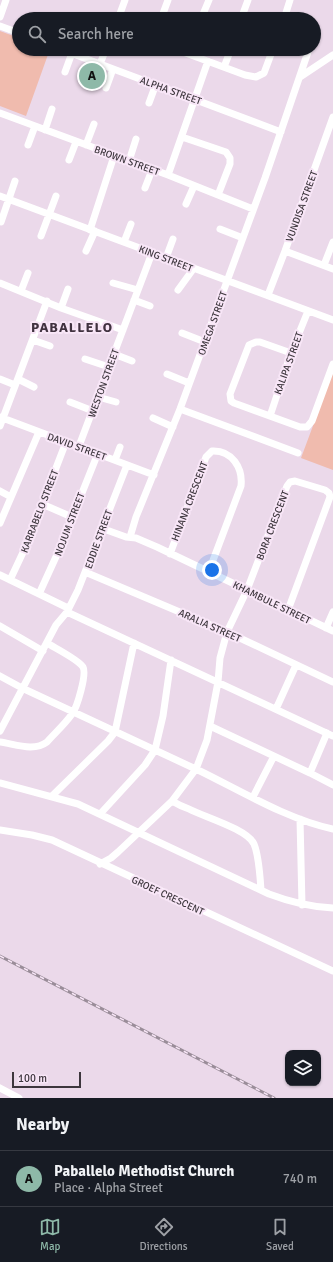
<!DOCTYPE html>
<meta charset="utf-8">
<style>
:root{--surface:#171b24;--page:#242831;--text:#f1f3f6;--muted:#9ea1a6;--line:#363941;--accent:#8eb9a8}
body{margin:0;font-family:Signika,sans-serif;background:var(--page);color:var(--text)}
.controls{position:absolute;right:12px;bottom:12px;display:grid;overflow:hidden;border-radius:8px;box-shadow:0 1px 3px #0004}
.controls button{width:36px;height:36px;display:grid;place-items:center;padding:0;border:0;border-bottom:1px solid var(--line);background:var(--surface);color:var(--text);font:20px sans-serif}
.scale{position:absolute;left:12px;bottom:10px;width:69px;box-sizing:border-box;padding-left:4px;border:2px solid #3d363d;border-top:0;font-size:11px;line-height:14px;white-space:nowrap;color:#3d363d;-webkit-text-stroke:3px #f8e6f7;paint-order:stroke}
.you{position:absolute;left:212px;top:570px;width:14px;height:14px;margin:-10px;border:3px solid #fff;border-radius:50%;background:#1a73e8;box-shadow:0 0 0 6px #1a73e833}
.badge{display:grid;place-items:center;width:26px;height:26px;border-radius:50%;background:var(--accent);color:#111;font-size:13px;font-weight:700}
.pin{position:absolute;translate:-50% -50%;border:2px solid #fff;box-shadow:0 1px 4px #0006}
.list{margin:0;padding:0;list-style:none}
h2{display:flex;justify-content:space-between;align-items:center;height:52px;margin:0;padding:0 16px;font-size:17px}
h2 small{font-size:13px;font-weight:400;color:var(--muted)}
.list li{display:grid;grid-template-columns:26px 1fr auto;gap:12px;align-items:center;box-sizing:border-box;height:56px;padding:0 16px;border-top:1px solid var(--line)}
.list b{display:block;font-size:15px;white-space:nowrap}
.list p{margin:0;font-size:13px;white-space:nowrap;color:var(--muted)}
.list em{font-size:13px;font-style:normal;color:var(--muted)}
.icon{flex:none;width:22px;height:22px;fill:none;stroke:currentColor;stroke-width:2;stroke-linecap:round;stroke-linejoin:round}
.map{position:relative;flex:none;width:333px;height:1098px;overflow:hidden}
.search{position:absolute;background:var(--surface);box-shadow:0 1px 3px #0004;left:12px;right:12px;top:12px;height:44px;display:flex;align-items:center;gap:10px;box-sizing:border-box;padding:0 14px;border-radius:22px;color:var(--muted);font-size:15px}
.sheet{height:108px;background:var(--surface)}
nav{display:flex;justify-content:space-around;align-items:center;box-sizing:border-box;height:56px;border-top:1px solid var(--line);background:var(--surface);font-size:11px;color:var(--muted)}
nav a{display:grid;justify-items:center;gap:2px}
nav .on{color:var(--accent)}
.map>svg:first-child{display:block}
.green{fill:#f0bbae}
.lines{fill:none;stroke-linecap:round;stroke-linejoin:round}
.minor{stroke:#fff;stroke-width:7}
.rail-casing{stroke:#9a8d99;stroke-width:3}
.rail{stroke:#f8e6f7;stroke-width:1.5;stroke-dasharray:4.5;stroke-linecap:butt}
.labels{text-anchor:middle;stroke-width:4;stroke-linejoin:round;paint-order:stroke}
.street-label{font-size:10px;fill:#3d363d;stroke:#f8e6f7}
.district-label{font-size:14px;font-weight:bold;letter-spacing:1px;fill:#40323f;stroke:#f8e6f7}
</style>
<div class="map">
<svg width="333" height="1098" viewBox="0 0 333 1098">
<rect width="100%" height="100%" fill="#ebd9ea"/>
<path class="green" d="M0 31 19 38V49H50L26 116 0 106Z
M333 372V470L301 458Z"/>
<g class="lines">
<path class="minor" d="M0 17 6 0
M118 19 125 0
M161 19 168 0
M201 19 209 0
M241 19 248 0
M284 19 290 0
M0 26 19 33
M60 49 281 132
M175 49 245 75 256 77 264 73 273 49
M100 64 106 49
M224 67 231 49
M65 72 72 53
M300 77 333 55
M106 88 113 69
M149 103 156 84
M0 113 168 175 253 209
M45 130 52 109
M182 137 226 152 230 158V164L218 195
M28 145 35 126
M86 145 94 124
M69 160 76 142
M129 161 136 139
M168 175 208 61
M145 188 152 170
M0 196 333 320
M186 204 194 186
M1 222 15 181
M220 229 243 238
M90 230 114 156
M41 236 56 196
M124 242 131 224
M86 251 95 231
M285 251 333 269
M166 258 173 239
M324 265 333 242
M0 283 61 308 123 330
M113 283 138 290
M178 290 194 268
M21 291 28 273
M268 295 285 251 333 117
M134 300 150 306
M61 308 68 289
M182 333 205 342
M33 340 50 346
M291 353 260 342H256L249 345 230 394 231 401 234 403 300 427H307L312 421 333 364
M114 354 132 361
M85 359 109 367
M167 374 189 383
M0 379 15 385
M18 379 34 387
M98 397 116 402
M70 402 93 411
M180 409 298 453
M270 416 291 353 308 311
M0 417 154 475
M153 418 173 427
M0 426 47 301
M79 446 152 253
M115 460 120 447
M0 491 11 497
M42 504 72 517
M0 523 39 432
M101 528 126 537 136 538 157 547 333 631
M130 537 136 517 180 409 265 178 309 49
M170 554 206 457 212 451C232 450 243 468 241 486L209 571
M85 572 227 632 333 682
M0 575 68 608
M10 580 26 546 66 442
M39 594 60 548 98 453
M67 612 333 736
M0 626 43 651
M326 628 333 612
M0 676 22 688C81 716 141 743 200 771 241 791 289 820 333 829
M276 709 296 665
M210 726 310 773 333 785
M0 731 56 625 67 612 78 590 127 465
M0 742C15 744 34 752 47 742 55 733 65 724 72 714 77 708 87 674 83 667 79 660 55 648 47 643
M310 773 327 733
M0 783 78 804 269 894C290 902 310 907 333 908
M52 796 108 741 115 732 134 643
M253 797 274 756
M172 801C177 804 183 807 189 809 204 817 247 829 254 844 259 856 260 876 261 890
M101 813 145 765 155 750 163 716 171 660
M300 819 302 905
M0 830 32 835 52 840 333 971
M100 864 111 858 118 852 172 801 196 769 207 740 218 682 220 658 227 632 247 590 287 486 290 482 295 481 325 490 329 493 330 497 288 610
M0 1088 19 1098"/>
<g class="rail-casing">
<path id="rail" d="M0 956 274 1098"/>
</g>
<use href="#rail" class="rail"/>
</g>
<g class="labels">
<g class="street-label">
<text transform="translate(171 90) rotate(20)" y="4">ALPHA STREET</text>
<text transform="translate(127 160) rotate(20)" y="4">BROWN STREET</text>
<text transform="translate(301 206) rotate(-70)" y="4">VUNDISA STREET</text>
<text transform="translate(166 258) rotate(21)" y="4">KING STREET</text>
<text transform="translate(212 323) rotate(-70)" y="4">OMEGA STREET</text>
<text transform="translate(288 363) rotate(-70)" y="4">KALIPA STREET</text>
<text transform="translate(103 383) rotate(-70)" y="4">WESTON STREET</text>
<text transform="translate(77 446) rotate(20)" y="4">DAVID STREET</text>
<text transform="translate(189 501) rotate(-69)" y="4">HINANA CRESCENT</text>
<text transform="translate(39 511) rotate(-69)" y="4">KARRABELO STREET</text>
<text transform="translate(69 524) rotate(-69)" y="4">NOJUM STREET</text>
<text transform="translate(272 525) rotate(-69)" y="4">BORA CRESCENT</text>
<text transform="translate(98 539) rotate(-70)" y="4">EDDIE STREET</text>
<text transform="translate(272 602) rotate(26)" y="4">KHAMBULE STREET</text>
<text transform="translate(210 625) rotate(24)" y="4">ARALIA STREET</text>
<text transform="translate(168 895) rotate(25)" y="4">GROEF CRESCENT</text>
</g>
<g class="district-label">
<text x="72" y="332">PABALLELO</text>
</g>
</g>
</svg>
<div class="controls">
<button><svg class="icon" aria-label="layers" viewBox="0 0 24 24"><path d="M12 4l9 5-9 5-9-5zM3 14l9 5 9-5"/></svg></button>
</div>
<div class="scale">100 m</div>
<div class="you"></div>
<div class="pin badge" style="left:92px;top:76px">A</div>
<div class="search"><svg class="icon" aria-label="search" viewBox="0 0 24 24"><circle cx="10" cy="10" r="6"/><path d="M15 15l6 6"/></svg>Search here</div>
</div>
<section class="sheet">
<h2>Nearby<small></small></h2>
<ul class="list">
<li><span class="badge">A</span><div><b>Paballelo Methodist Church</b><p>Place · Alpha Street</p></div><em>740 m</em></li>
</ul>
</section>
<nav>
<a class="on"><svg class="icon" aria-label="map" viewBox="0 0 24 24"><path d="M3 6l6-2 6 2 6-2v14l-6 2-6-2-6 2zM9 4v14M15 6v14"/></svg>Map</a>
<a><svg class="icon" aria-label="directions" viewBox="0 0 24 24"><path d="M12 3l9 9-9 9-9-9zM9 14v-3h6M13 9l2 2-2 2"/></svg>Directions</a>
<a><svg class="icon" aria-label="saved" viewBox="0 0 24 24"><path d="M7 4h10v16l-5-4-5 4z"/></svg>Saved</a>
</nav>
